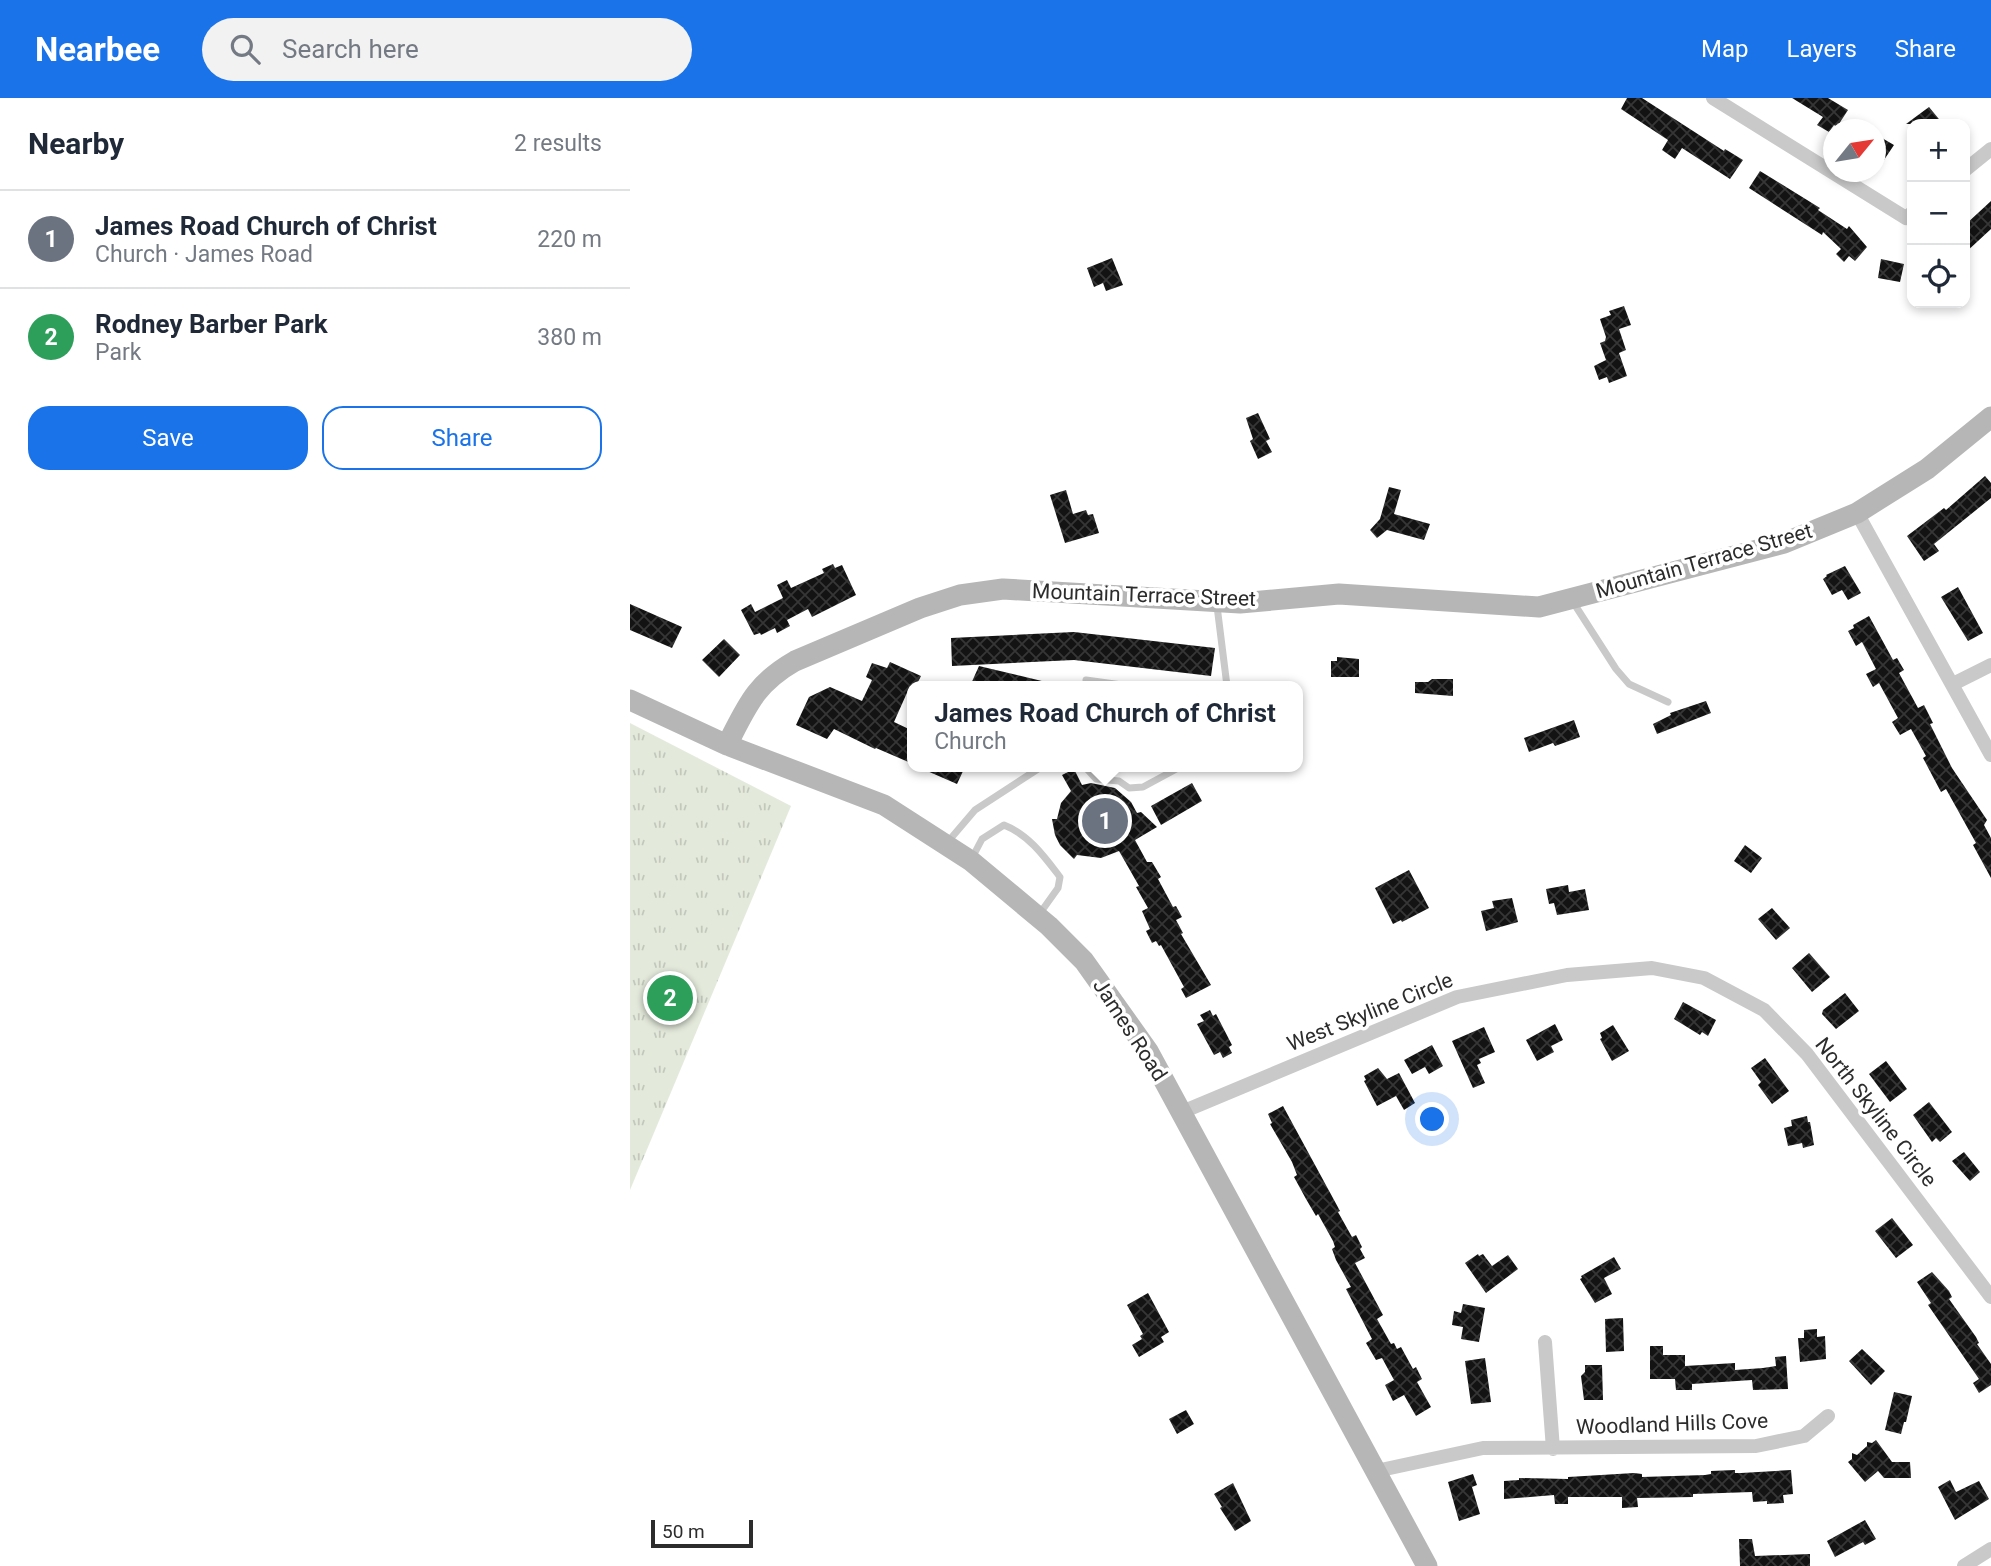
<!DOCTYPE html>
<meta charset="utf-8">
<style>
:root{--surface:#fff;--page:#f2f2f3;--text:#1f2937;--muted:#747a83;--line:#e0e1e3;--accent:#1a73e8}
body{margin:0;font-family:Roboto,sans-serif;background:var(--page);color:var(--text)}
.controls{position:absolute;right:21px;top:21px;display:grid;overflow:hidden;border-radius:14px;box-shadow:0 4px 10px #0003}
.controls button{width:63px;height:63px;display:grid;place-items:center;padding:0;border:0;border-bottom:2px solid var(--line);background:var(--surface);color:var(--text);font:35px sans-serif}
.compass{position:absolute;left:1193px;top:21px;width:63px;height:63px;border-radius:50%;background:var(--surface);box-shadow:0 4px 10px #0003;rotate:60deg}
.scale{position:absolute;left:21px;bottom:18px;width:102px;box-sizing:border-box;padding-left:7px;border:4px solid #2c2c2c;border-top:0;font-size:19px;line-height:24px;white-space:nowrap;color:#2c2c2c;-webkit-text-stroke:5px #fff;paint-order:stroke}
.you{position:absolute;left:803px;top:1022px;width:24px;height:24px;margin:-18px;border:5px solid #fff;border-radius:50%;background:#1a73e8;box-shadow:0 0 0 10px #1a73e833}
.badge{display:grid;place-items:center;width:46px;height:46px;border-radius:50%;background:var(--accent);color:#fff;font-size:23px;font-weight:700}
.pin{position:absolute;translate:-50% -50%;border:4px solid #fff;box-shadow:0 2px 7px #0006}
.popup{position:absolute;left:277px;top:583px;width:396px;height:91px;box-sizing:border-box;display:grid;place-content:center;border-radius:14px;background:var(--surface);filter:drop-shadow(0 2px 5px #0005);font-size:23px;white-space:nowrap;color:var(--muted)}
.popup b{font-size:26px;color:var(--text)}
.popup::after{content:'';position:absolute;left:50%;top:100%;margin-left:-14px;border:14px solid transparent;border-top-color:var(--surface)}
.list{margin:0;padding:0;list-style:none}
h2{display:flex;justify-content:space-between;align-items:center;height:91px;margin:0;padding:0 28px;font-size:30px}
h2 small{font-size:23px;font-weight:400;color:var(--muted)}
.list li{display:grid;grid-template-columns:46px 1fr auto;gap:21px;align-items:center;box-sizing:border-box;height:98px;padding:0 28px;border-top:2px solid var(--line)}
.list b{display:block;font-size:26px;white-space:nowrap}
.list p{margin:0;font-size:23px;white-space:nowrap;color:var(--muted)}
.list em{font-size:23px;font-style:normal;color:var(--muted)}
.actions{display:flex;gap:14px;padding:21px 28px}
.actions a{flex:1;padding:16px 0;border:2px solid var(--accent);border-radius:21px;text-align:center;font-size:24px;color:var(--accent)}
.actions .main{background:var(--accent);color:#fff}
.icon{flex:none;width:38px;height:38px;fill:none;stroke:currentColor;stroke-width:2;stroke-linecap:round;stroke-linejoin:round}
.map{position:relative;flex:none;width:1361px;height:1468px;overflow:hidden}
header{display:flex;align-items:center;gap:42px;box-sizing:border-box;height:98px;padding:0 35px;background:var(--accent);color:#fff}
header strong{font-size:33px}
nav{display:flex;gap:38px;margin-inline-start:auto;font-size:24px}
.search{width:490px;height:63px;background:var(--page);display:flex;align-items:center;gap:18px;box-sizing:border-box;padding:0 24px;border-radius:38px;color:var(--muted);font-size:26px}
main{display:flex}
aside{flex:1;background:var(--surface)}
.map>svg:first-child{display:block}
.park{fill:url(#park-tufts)}
.building{fill:url(#building-cross-hatch)}
.lines{fill:none;stroke-linecap:round;stroke-linejoin:round}
.lane{stroke:#c9c9c9;stroke-width:7}
.street{stroke:#c9c9c9;stroke-width:14}
.secondary{stroke:#b6b6b6;stroke-width:21}
.labels{text-anchor:middle;stroke-width:7;stroke-linejoin:round;paint-order:stroke}
.street-label{font-size:21px;fill:#2c2c2c;stroke:#fff}
</style>
<header>
<strong>Nearbee</strong>
<div class="search"><svg class="icon" aria-label="search" viewBox="0 0 24 24"><circle cx="10" cy="10" r="6"/><path d="M15 15l6 6"/></svg>Search here</div>
<nav><a>Map</a><a>Layers</a><a>Share</a></nav>
</header>
<main>
<aside>
<h2>Nearby<small>2 results</small></h2>
<ul class="list">
<li><span class="badge" style="background:#6b7280">1</span><div><b>James Road Church of Christ</b><p>Church · James Road</p></div><em>220 m</em></li>
<li><span class="badge" style="background:#2e9e5b">2</span><div><b>Rodney Barber Park</b><p>Park</p></div><em>380 m</em></li>
</ul>
<div class="actions"><a class="main">Save</a><a>Share</a></div>
</aside>
<div class="map">
<svg width="1361" height="1468" viewBox="0 0 1361 1468">
<defs>
<pattern id="park-tufts" width="24" height="20" patternUnits="userSpaceOnUse" patternTransform="scale(1.75)"><rect width="24" height="20" fill="#e3e9db"/><path d="M3 7l-1-3M5 7V3M7 7l1-3M15 17l-1-3M17 17v-4M19 17l1-3" fill="none" stroke="#c3c8bc"/></pattern>
<pattern id="building-cross-hatch" width="8" height="8" patternUnits="userSpaceOnUse" patternTransform="scale(1.75)"><rect width="8" height="8" fill="#131313"/><path d="M0 0l8 8M0 8l8-8" fill="none" stroke="#363636"/></pattern>
</defs>
<rect width="100%" height="100%" fill="#fff"/>
<path class="park" d="M0 625 161 708 0 1092Z"/>
<path class="building" d="M997 0H1012L1094 53 1095 51 1113 62 1100 81 1052 50 1045 61 1032 52 1038 42 991 11Z
M1162 0H1198L1218 12 1207 29 1204 27 1199 34 1187 27 1193 19Z
M1299 9 1313 26H1276Z
M1245 36 1264 47 1254 62 1245 57Z
M1130 73 1190 110 1188 112 1217 131 1219 128 1237 149 1225 163 1219 158 1214 164 1206 156 1211 151 1193 134 1192 137 1119 90Z
M1361 103V131L1335 155V127Z
M482 160 493 187 476 193 473 185 464 189 457 170Z
M1251 161 1274 166 1270 184 1248 180Z
M994 208 1001 227 989 231 996 252 989 255 997 278 979 285 977 279 969 282 964 268 976 262 970 245 975 243 976 239 970 221 981 217 979 213Z
M628 315 640 341 636 343 642 354 628 361 620 343 623 341 616 320Z
M1355 378 1361 385V400L1304 446 1309 453 1294 463 1277 438 1314 410 1316 412Z
M759 389 771 392 764 416 800 426 794 442 757 432 747 440 740 432 750 421Z
M436 392 443 416 456 412 458 417 463 416 469 435 435 445 420 397Z
M203 466 205 470 212 467 226 497 182 519 178 511 157 522 160 528 147 535 145 530 131 537 130 535 124 537 111 512 121 506 125 514 153 500 147 487 157 482 161 490 194 475 192 471Z
M1215 468 1231 495 1218 502 1212 492 1202 497 1193 481 1197 478 1196 477Z
M1328 489 1353 535 1338 543 1311 499Z
M0 506 52 529 42 550 0 532Z
M1239 518 1263 562 1267 560 1274 572 1269 575 1288 610 1294 607 1303 625 1300 626 1322 670 1357 722 1354 727 1361 740V780L1343 747 1346 745 1316 691 1311 694 1293 660 1296 658 1281 631 1270 637 1262 624 1268 620 1249 585 1243 589 1236 576 1246 571 1232 544 1226 548 1218 533 1224 530 1223 527Z
M444 534 585 550 581 578 444 562 322 568 321 540Z
M94 541 110 557 89 579 72 562Z
M707 559 729 561V579H701V563H707Z
M260 564 291 578 286 588H280L264 624 283 633V666L246 650 245 651 204 631 197 641 166 627 179 599 200 589 232 603 242 582 236 579 242 565 257 570Z
M349 568 416 584 415 588H340Z
M802 581H823V598L785 595V584H798Z
M1076 603 1081 615 1027 636 1023 626 1041 617 1040 615Z
M944 622 950 639 925 648 923 645 899 654 894 640Z
M288 669H335L327 686Z
M444 671 452 687 461 685 485 690 501 704 507 715 511 714 527 729 505 742 517 764H522L531 779 528 781 543 809 546 808 552 819 546 822 553 835 551 836 581 887 556 900 551 891 554 889 531 847 529 848 526 843 522 845 516 833 520 831 512 813 518 810 506 789 509 788 489 753 471 760 447 757 444 761 430 747 425 737 422 721H427L431 705 441 693 432 677Z
M562 685 572 703 531 727 521 708Z
M1115 747 1132 760 1121 775 1104 763Z
M779 772 799 810 772 824 771 822 763 826 745 790Z
M938 787 939 794 955 791 959 812 927 817 924 805 919 806 916 791Z
M882 800 888 824 856 833 851 813 864 810 862 803Z
M1142 810 1160 830 1146 842 1128 821Z
M1179 855 1200 879 1182 894 1162 870Z
M1215 895 1229 913 1206 931 1192 916 1193 912Z
M1053 904 1086 922 1078 938 1072 934 1070 937 1044 921Z
M580 912 583 918 586 916 602 947 599 949 602 955 593 960 590 954 584 957 567 926 574 923 570 917Z
M925 926 933 942 921 948 924 954 907 963 896 942Z
M983 927 999 953 982 963 970 941 972 940 970 935Z
M854 929 865 954 849 961 851 965 847 967 855 985 843 990 822 943Z
M802 947 813 968 799 976 795 969 782 976 774 962Z
M1135 960 1159 993 1142 1006 1128 987 1131 984 1121 970Z
M1256 963 1277 991 1260 1004 1239 976Z
M748 970 757 981 769 975 785 1005 774 1012 766 998 747 1008 734 983 736 982 734 978Z
M1299 1004 1322 1034 1310 1044 1306 1040 1302 1044 1283 1017Z
M653 1008 710 1113 708 1114 722 1139 726 1137 732 1149 730 1151 735 1160 725 1165 753 1217 747 1221 761 1246 764 1245 767 1251 771 1249 783 1271 786 1269 792 1281 787 1284 801 1309 786 1318 774 1297 763 1303 755 1287 764 1282 752 1260 746 1262 736 1245 742 1241 716 1191 721 1189 706 1162 702 1151 705 1149 703 1143 688 1116 686 1118 676 1101 664 1079 667 1077 662 1064 640 1026 642 1025 638 1016Z
M1177 1018 1178 1024H1180L1184 1047 1173 1050 1172 1045 1158 1048 1154 1030 1162 1028 1161 1022Z
M1334 1054 1350 1074 1340 1083 1322 1063Z
M1262 1120 1283 1147 1266 1160 1245 1133Z
M848 1156 849 1158 853 1156 862 1168 878 1157 888 1171 856 1195 835 1165Z
M984 1159 991 1171 974 1180 982 1196 965 1205 950 1181 952 1180 951 1178Z
M1302 1174 1319 1193 1322 1199 1319 1201 1346 1239 1349 1245 1347 1246 1361 1266V1287L1349 1295 1343 1285 1349 1281 1298 1207 1301 1205 1287 1184Z
M518 1195 539 1234 531 1239 534 1244 509 1259 502 1247 512 1241 510 1238 513 1236 497 1207Z
M833 1206 855 1210 849 1244 831 1241 833 1229 822 1227 824 1213 831 1215Z
M993 1220 994 1253 976 1254 975 1221Z
M1187 1231V1239L1195 1238 1196 1261 1170 1264 1168 1240H1174V1232Z
M1020 1248H1033V1257H1055V1268L1105 1265V1272L1133 1270 1146 1268 1145 1259 1156 1258 1158 1291 1123 1292 1122 1282 1062 1286V1292H1046L1045 1281H1020Z
M1232 1251 1255 1273 1241 1287 1219 1263Z
M855 1260 861 1304 841 1306 835 1263Z
M955 1267H972L973 1302H954L951 1278 955 1274Z
M1264 1294 1282 1298 1276 1324H1274L1271 1336 1255 1332Z
M556 1312 564 1326 547 1336 539 1321Z
M1246 1342 1262 1364H1280L1281 1380H1254L1248 1373 1235 1384 1218 1364 1222 1361V1355L1227 1357 1237 1348V1344L1242 1345Z
M1105 1372V1375H1111L1161 1372 1163 1396 1153 1397 1154 1405 1137 1406V1403L1123 1404 1122 1394 1063 1396V1399L1007 1400 1008 1409 992 1410V1399H938V1406H925L924 1397 874 1401V1383L889 1382V1380L938 1381V1379L1004 1375 1012 1376V1379L1075 1377 1081 1376V1373Z
M843 1376 847 1387 842 1389 850 1416 829 1423 818 1384Z
M1320 1382 1326 1394 1349 1383 1359 1401 1325 1422 1308 1389Z
M603 1385 621 1423 605 1433 590 1410 592 1409 584 1396Z
M1235 1422 1246 1441 1235 1447 1233 1444 1205 1459 1197 1443Z
M1109 1441H1122L1125 1458 1180 1456V1468H1110Z"/>
<g class="lines">
<path class="lane" d="M943 504 986 571 999 586 1038 604
M587 508 597 588
M456 582 499 588
M455 669 466 681 489 683 499 690 513 689 550 669
M316 746 345 712 411 669
M341 762 352 741 374 727C399 737 414 758 430 779L428 790 408 818"/>
<path class="street" d="M1083 0 1276 120 1282 115
M1335 72 1361 51
M1227 415 1361 657
M1323 586 1361 567
M552 1014 827 899 937 877 1022 870 1074 880 1134 912 1177 956 1361 1199
M915 1244 923 1351
M746 1373 853 1350 1126 1348 1174 1338 1198 1318
M1334 1468 1361 1451"/>
<path class="secondary" d="M0 602 97 647 254 707 341 763 419 828 454 863 518 953 797 1468
M97 647C117 608 125 586 165 563L290 510 330 497 373 491 610 505 709 496 909 509 1154 445 1227 415 1297 371 1361 319"/>
</g>
<g class="labels">
<g class="street-label">
<text transform="translate(1074 463) rotate(-16)" y="7">Mountain Terrace Street</text>
<text transform="translate(514 497) rotate(2)" y="7">Mountain Terrace Street</text>
<text transform="translate(740 914) rotate(-22)" y="7">West Skyline Circle</text>
<text transform="translate(500 932) rotate(57)" y="7">James Road</text>
<text transform="translate(1246 1014) rotate(52)" y="7">North Skyline Circle</text>
<text transform="translate(1042 1326) rotate(-2)" y="7">Woodland Hills Cove</text>
</g>
</g>
</svg>
<div class="controls">
<button>+</button>
<button>−</button>
<button><svg class="icon" aria-label="locate" viewBox="0 0 24 24"><circle cx="12" cy="12" r="6"/><path d="M12 2v4M12 18v4M2 12h4M18 12h4"/></svg></button>
</div>
<svg class="compass" viewBox="-18 -18 36 36"><path d="M0-13l5 13h-10z" fill="#e53935"/><path d="M0 13l5-13h-10z" fill="#747a83"/></svg>
<div class="scale">50 m</div>
<div class="you"></div>
<div class="pin badge" style="left:475px;top:723px;background:#6b7280">1</div>
<div class="popup"><b>James Road Church of Christ</b>Church</div>
<div class="pin badge" style="left:40px;top:900px;background:#2e9e5b">2</div>
</div>
</main>
